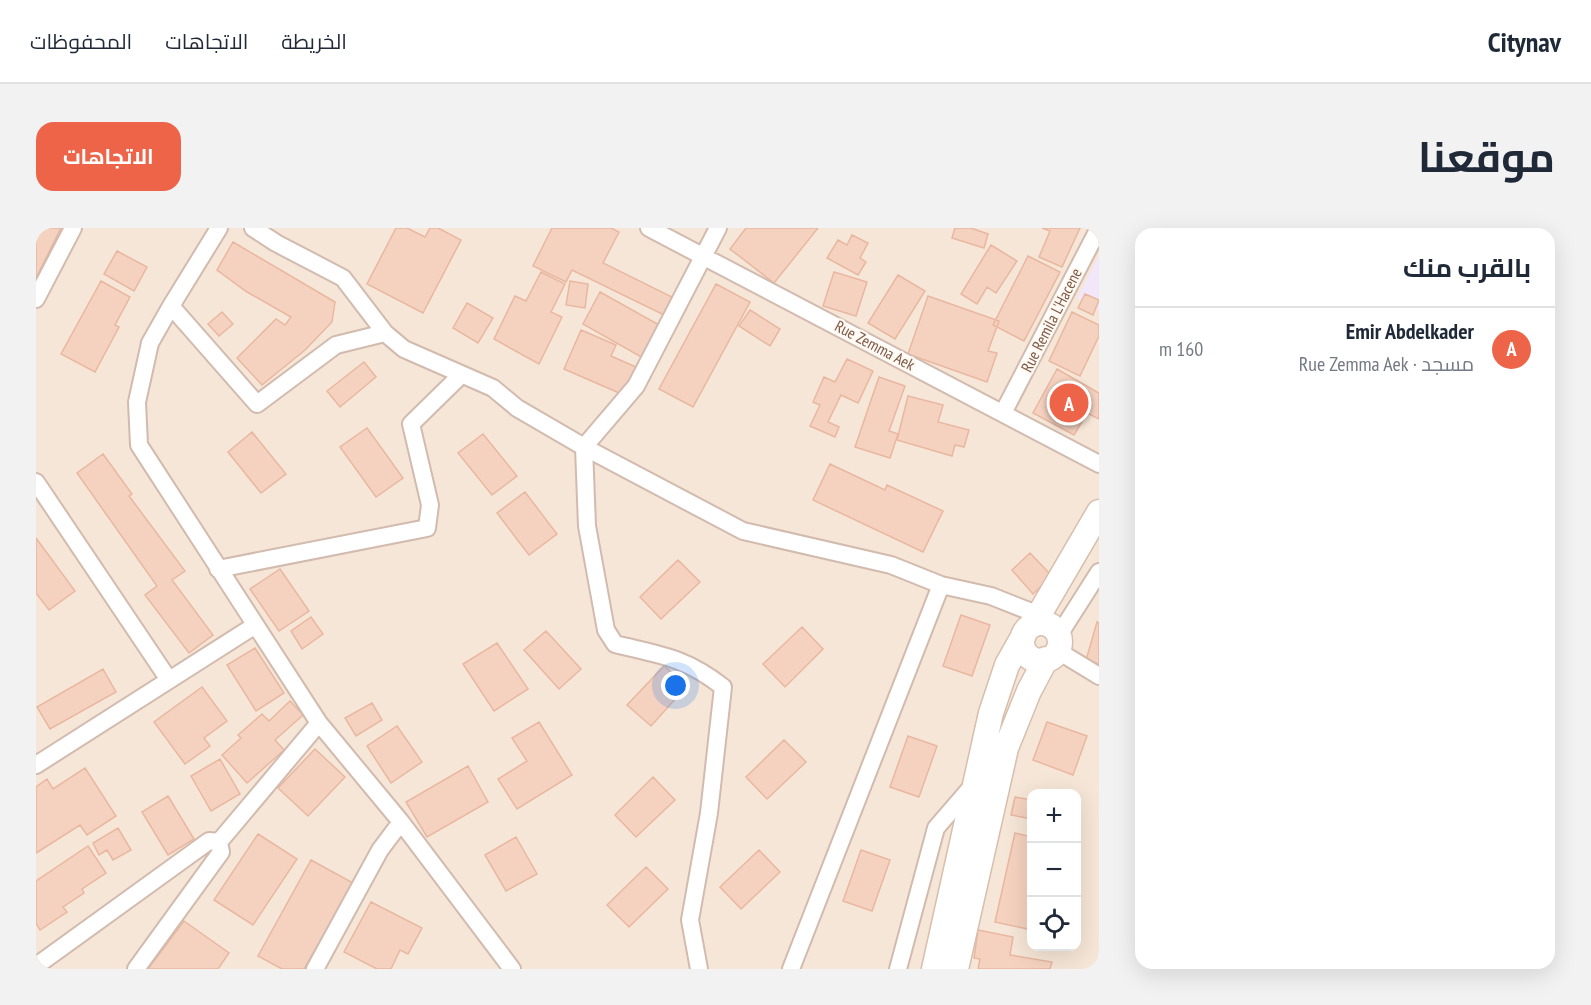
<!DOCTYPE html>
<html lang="ar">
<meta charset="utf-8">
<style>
:root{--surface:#fff;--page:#f2f2f3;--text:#1f2937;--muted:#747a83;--line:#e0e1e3;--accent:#ed6449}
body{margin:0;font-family:"PT Sans Narrow",Cairo,sans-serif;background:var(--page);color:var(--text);direction:rtl}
.controls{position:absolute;right:18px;bottom:18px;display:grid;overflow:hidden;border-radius:12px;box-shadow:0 6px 24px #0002}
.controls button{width:54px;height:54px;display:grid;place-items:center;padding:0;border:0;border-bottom:2px solid var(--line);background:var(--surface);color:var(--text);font:30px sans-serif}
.you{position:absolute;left:640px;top:458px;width:21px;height:21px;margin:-15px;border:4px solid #fff;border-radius:50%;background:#1a73e8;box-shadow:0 0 0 9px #1a73e833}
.badge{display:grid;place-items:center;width:39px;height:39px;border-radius:50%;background:var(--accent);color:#fff;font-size:20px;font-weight:700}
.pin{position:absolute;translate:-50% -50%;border:3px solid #fff;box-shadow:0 2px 6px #0006}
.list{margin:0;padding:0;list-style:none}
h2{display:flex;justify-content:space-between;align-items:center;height:78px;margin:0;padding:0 24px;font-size:26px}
h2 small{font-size:20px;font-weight:400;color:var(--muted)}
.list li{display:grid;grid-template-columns:39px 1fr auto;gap:18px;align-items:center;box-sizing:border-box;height:84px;padding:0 24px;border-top:2px solid var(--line)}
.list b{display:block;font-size:22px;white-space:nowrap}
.list p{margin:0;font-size:20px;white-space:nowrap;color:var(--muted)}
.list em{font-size:20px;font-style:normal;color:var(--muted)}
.icon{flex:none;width:33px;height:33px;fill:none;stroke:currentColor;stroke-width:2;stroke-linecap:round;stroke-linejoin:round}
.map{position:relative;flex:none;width:1063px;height:741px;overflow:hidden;direction:ltr;border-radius:18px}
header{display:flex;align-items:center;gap:36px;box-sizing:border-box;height:84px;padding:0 30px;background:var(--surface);border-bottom:2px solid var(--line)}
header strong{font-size:28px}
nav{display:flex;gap:33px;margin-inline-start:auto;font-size:21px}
.intro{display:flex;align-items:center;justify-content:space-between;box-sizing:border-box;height:144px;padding:0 36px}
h1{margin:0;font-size:42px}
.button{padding:15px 27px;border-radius:18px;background:var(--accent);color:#fff;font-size:21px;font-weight:700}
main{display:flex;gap:36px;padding:0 36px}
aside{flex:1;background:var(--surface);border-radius:18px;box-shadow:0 6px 24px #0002}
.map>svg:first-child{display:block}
.residential{fill:#f6e6d7;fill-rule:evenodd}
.education{fill:#f2e6fb}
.building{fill:#f5d2c0;stroke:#e9b79f;stroke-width:1.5}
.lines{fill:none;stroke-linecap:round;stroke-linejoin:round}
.street-casing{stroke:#d2bbae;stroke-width:20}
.secondary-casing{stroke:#d7bead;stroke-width:27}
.street{stroke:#fff;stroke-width:16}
.secondary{stroke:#fff;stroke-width:24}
.labels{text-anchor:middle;stroke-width:4.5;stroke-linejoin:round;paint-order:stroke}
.street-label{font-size:16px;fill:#7b594a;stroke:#fff9f1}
</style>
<header>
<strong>Citynav</strong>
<nav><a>الخريطة</a><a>الاتجاهات</a><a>المحفوظات</a></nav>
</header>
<div class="intro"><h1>موقعنا</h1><a class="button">الاتجاهات</a></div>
<main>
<aside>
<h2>بالقرب منك<small></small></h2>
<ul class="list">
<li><span class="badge">A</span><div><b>Emir Abdelkader</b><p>مسجد · Rue Zemma Aek</p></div><em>160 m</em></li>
</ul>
</aside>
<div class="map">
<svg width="1063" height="741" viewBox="0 0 1063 741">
<rect width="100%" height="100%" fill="#fef5ea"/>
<path class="residential" d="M0 0H1063V741H0ZM996 566H1040V718H996Z"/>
<path class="education" d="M1063 28V82L1041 70Z"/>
<path class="building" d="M0 0H25L0 50Z
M360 0H371L389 9 394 0H402L425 12 387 85 331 56Z
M516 0H575L583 4 567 35 636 69 628 87 536 42 530 54 497 38Z
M710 0H782L738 55 694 21Z
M919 0H935L952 6 948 20 916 10Z
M1006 0H1044L1026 39 1003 29 1014 3Z
M816 7 832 15 824 30 830 34 822 47 791 30 802 12 811 17Z
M197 14 299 74 296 94 269 122 226 157 201 130 240 91 249 97 255 89 211 64 181 42Z
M955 17 981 33 960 65 951 59 941 76 925 66Z
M81 23 111 39 98 63 68 46Z
M992 28 1024 44 988 113 957 97Z
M505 44 529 56 515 84 526 89 503 136 458 111 479 68 490 73Z
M798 44 831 54 820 88 787 78Z
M862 47 889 63 859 111 832 95Z
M65 53 94 69 79 97 83 99 59 144 25 126Z
M534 53 552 56 549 80 530 77Z
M680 56 714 74 657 179 623 161Z
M564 64 625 98 607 130 547 96Z
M1049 66 1063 72 1057 87 1042 80Z
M892 68 963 93 952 123 961 125 951 154 872 126Z
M431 75 457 90 442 115 417 100Z
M714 82 744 101 734 118 703 98Z
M186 84 197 96 183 108 172 96Z
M1036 84 1063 97V108L1044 148 1013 133Z
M545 102 580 117 575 128 602 140 590 168 528 141Z
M811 131 837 143 822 175 805 167 792 194 803 199 799 209 774 198 784 177 777 174 788 149 799 154Z
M328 134 340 149 304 179 291 163Z
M1021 141 1063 165V191L1051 185 1038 207 997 185Z
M843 149 869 158 853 203 862 206 854 230 819 219Z
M872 168 907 177 902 194 933 202 928 219 919 217 916 228 861 212Z
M331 200 367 250 340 269 304 219Z
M216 204 250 246 225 265 192 224Z
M447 206 481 248 456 267 422 225Z
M67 226 96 266 93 268 149 343 136 352 177 407 153 425 109 367 121 358 41 245Z
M794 236 849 262 851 257 907 283 887 324 777 272Z
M489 264 521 306 493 327 461 285Z
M0 310 39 363 13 382 0 365Z
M994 325 1016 348 997 366 976 342Z
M642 332 664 354 625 391 604 369Z
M244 341 273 383 243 403 214 361Z
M925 387 954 397 936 448 907 438Z
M275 389 287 406 266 421 255 403Z
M1061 394 1063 395V436L1050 432Z
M766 399 787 421 749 459 727 436Z
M510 403 545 441 523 461 488 422Z
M461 415 492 461 458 483 427 436Z
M219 420 248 465 220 483 191 437Z
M628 438 651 458 615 498 591 477Z
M67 441 80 464 14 501 1 479Z
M166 459 191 493 168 510 174 518 149 536 118 494Z
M254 473 267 487 239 512 248 522 211 555 186 527 205 510 202 507 226 486 233 493Z
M336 475 346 492 320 508 309 490Z
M503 494 536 547 481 581 462 551 491 533 476 510Z
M1011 494 1051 508 1037 547 997 532Z
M361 498 386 534 355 555 331 518Z
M872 508 901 518 883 569 854 559Z
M748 512 770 534 731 571 710 549Z
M279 521 309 549 272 588 242 560Z
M184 531 204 566 175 583 155 548Z
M432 538 452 574 391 609 370 574Z
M49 540 80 588 51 607 44 597 0 625V559L11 551 17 561Z
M617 549 639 572 600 609 579 587Z
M132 568 158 611 132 627 106 584Z
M979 569 996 572V591L975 587Z
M82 600 95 622 77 632 71 622 63 627 57 615Z
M979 605 996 609V702L959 694Z
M222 606 261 631 217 697 178 672Z
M480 609 501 646 470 663 449 627Z
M52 618 70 645 46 661 48 665 27 679 31 684 4 702 0 695V653Z
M723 622 744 644 705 681 684 659Z
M825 622 854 632 836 683 807 673Z
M275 632 317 655 268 741H246L222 728Z
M610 639 632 661 593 699 571 677Z
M335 674 386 700 372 726 364 722 355 741H341L308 724Z
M148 693 193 725 182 741H112Z
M942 702 977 709 974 727 1016 734 1014 741H942L944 731 938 730Z"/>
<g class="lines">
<g class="street-casing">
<path id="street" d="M217 0 240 15 307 50 349 105 368 121 457 160 481 180 548 219 707 303 855 337 905 357 955 368 1003 387V395
M613 0 1063 236
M0 71 37 0
M135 78 183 0
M349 105 300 117 221 176 135 78 114 115 101 174 103 217 283 495 365 594 476 741
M967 185 1063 0
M0 254 133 452
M182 341 391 300 394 277 375 196 425 147
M1023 407 1063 344
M1022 423 1063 448
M0 537 218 398
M183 614 283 495
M0 738 173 613 183 614 185 624 100 741
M279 741 344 622 365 594
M663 741 654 692 673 585 687 459C649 429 624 427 579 416L570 402 551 298 548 219 600 158 682 0
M755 741 905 357
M862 741 900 600 938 556"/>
</g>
<g class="secondary-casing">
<path id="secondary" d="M986 414a19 19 0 1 1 38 0a19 19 0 1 1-38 0Z
M997 397 1063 284
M898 741 955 485 971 437 988 407
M920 741 970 520 993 463 1010 431"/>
</g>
<use href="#street" class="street"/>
<use href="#secondary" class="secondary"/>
</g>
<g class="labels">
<g class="street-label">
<text transform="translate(1015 92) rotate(-63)" y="6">Rue Remila L'Hacene</text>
<text transform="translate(839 117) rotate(28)" y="6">Rue Zemma Aek</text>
</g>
</g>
</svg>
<div class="controls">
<button>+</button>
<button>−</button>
<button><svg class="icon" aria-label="locate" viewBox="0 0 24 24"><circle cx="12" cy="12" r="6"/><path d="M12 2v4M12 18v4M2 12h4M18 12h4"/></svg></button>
</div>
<div class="you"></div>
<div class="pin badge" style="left:1033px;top:175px">A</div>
</div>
</main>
